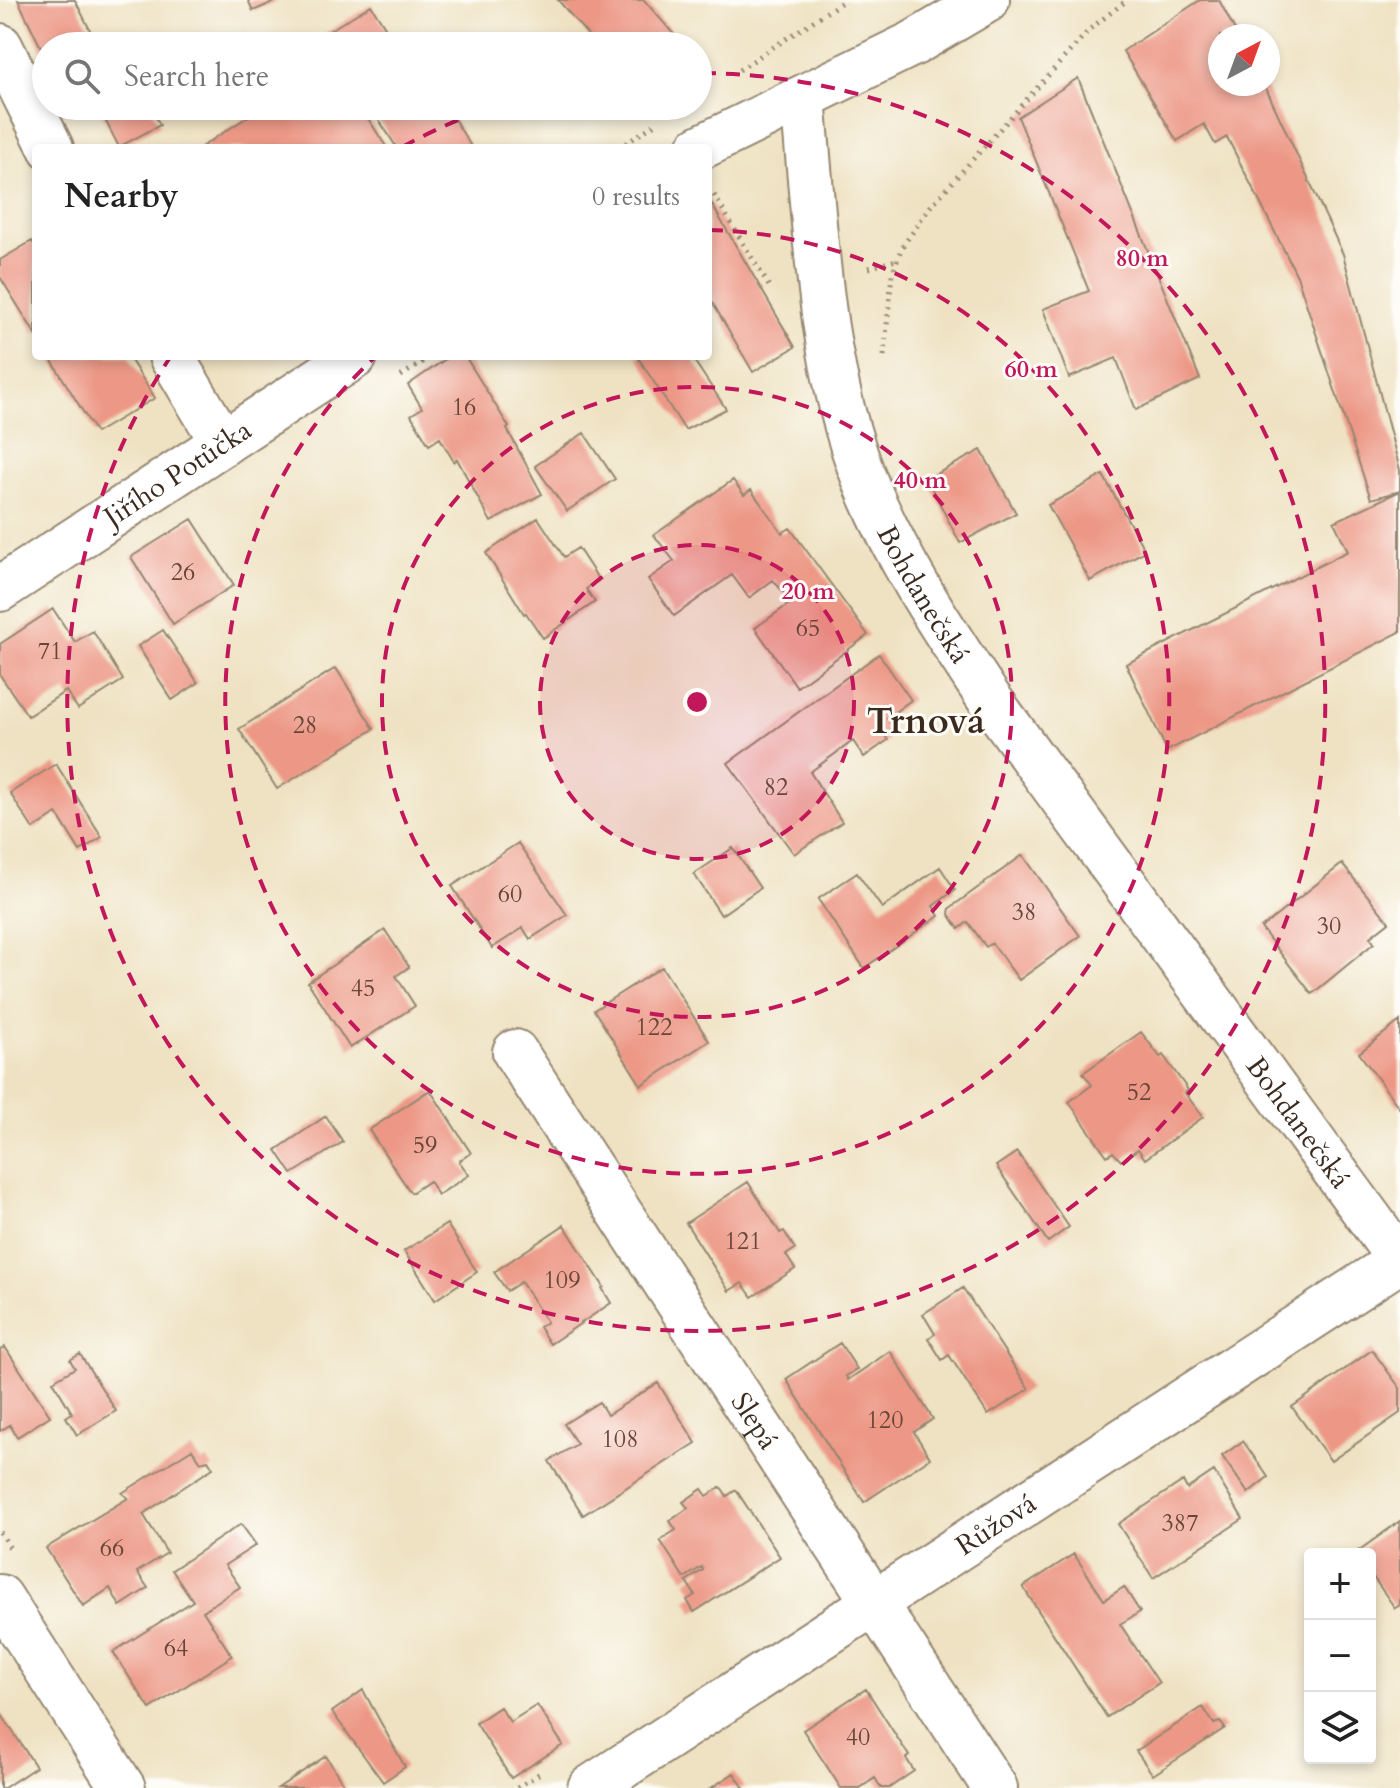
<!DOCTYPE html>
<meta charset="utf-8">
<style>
:root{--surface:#fff;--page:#f6f6f6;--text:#222;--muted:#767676;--line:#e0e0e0}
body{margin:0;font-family:Cardo,serif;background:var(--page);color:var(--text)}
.controls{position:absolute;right:24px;bottom:24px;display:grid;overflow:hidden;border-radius:8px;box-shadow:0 4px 12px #0003}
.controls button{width:72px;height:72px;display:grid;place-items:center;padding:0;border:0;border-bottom:2px solid var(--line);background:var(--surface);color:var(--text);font:40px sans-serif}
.compass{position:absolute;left:1208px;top:24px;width:72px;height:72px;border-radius:50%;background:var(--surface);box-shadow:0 4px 12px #0003;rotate:41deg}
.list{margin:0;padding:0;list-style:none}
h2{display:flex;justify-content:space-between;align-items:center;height:104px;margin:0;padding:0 32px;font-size:34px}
h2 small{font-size:26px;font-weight:400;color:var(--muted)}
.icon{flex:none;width:44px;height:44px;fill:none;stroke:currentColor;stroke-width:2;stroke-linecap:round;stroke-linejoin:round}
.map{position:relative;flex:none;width:1400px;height:1788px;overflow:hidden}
.search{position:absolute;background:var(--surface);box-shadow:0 4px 12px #0003;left:32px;top:32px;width:680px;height:88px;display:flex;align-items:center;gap:20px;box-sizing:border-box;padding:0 28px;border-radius:44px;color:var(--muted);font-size:30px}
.panel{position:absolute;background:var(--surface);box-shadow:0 4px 12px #0003;left:32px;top:144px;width:680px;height:216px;border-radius:8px}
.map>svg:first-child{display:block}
.building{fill:#ed9886}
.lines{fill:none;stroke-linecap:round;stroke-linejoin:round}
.minor-casing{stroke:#958670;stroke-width:48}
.path{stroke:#958670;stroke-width:5;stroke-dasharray:2 6;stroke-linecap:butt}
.minor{stroke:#fff;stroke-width:44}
.ring{fill:none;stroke:#c2185b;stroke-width:4;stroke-dasharray:14 10}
.labels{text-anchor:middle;stroke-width:6;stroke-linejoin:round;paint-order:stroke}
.number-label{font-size:24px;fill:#684638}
.street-label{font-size:28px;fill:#3b2a1e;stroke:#fdfcf7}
.district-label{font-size:36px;font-weight:bold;fill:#3b2a1e;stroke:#fdfcf7}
.centre{fill:#c2185b;stroke:#fdfcf7;stroke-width:4}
.ring-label{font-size:24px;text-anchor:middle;font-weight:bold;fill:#c2185b;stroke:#fdfcf7;stroke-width:6;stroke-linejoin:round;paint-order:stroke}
</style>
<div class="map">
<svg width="1400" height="1788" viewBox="0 0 1400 1788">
<rect width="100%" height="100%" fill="#fdfcf7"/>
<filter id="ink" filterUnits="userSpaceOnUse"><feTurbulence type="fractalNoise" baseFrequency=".0125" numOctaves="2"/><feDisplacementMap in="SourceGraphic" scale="16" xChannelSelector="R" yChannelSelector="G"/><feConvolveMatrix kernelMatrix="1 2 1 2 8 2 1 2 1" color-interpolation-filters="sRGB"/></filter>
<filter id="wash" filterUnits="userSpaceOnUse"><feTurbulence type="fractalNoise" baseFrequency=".006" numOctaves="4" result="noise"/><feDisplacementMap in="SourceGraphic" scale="32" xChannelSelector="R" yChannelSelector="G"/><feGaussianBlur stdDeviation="1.8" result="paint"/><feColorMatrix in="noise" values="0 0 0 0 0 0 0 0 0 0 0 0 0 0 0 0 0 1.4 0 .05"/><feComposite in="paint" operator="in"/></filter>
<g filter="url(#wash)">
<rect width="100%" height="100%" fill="#efe2c2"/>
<g id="blocks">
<path class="building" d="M18 0H75L98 46H46V58Z
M248 0H279L253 11Z
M558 0H644L684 46H597Z
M1200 0H1219L1238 36H1220V84H1264L1343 254 1400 470V491L1371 499 1297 276 1227 137 1215 144 1204 124 1177 141 1123 51Z
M371 5 397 46H332L324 34Z
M1078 78 1200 379 1136 410 1116 358 1069 378 1043 309 1089 291 1018 117Z
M98 106H150L160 125 119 147Z
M264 106H322L325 110 330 106H360L387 148H200Z
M370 106H435L438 111 446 106 472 148H397Z
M708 198 795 347 753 372 708 295Z
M32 241 36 247V335L0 277V260Z
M49 356H128L155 398 96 433Z
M450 356H465L509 427 507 429 542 494 491 522 457 459 454 462 440 438 429 445 411 415 422 408 408 385Z
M637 356H691L726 409 685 430Z
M584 433 615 479 567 511 535 466Z
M981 450 1016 513 960 543 927 479Z
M1103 475 1145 551 1090 581 1048 505Z
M733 480 744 495 751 490 782 533 790 528 868 635 797 687 755 628 792 602 773 580 749 598 732 575 674 616 648 579 674 561 654 535Z
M1400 491V632L1167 751 1126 664 1348 551 1334 522Z
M538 518 564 557 578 548 599 580 586 589 595 602 543 638 526 613 524 614 486 553Z
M192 519 234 585 173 624 131 557Z
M53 609 75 642 93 631 123 680 78 709 66 691 28 716 0 675V644Z
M163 630 198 683 172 700 138 646Z
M879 654 911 700 887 718 894 728 884 734 888 740 864 757 853 741 810 772 842 822 794 854 728 763Z
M336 668 374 729 277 789 239 729Z
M56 764 102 837 80 851 57 814 33 829 10 793Z
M518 843 567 915 530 939 523 928 492 948 452 886Z
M733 848 760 888 721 915 694 874Z
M1023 855 1080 936 1019 980 992 943 986 947 968 922 959 929 949 914 950 908Z
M1342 864 1389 922 1370 937 1374 943 1312 994 1261 928Z
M940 867 955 890 933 906 939 916 864 968 818 899 857 873 882 908Z
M385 930 409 967 396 976 415 1006 350 1048 308 982Z
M662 967 709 1041 641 1085 594 1010Z
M1400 1021V1109L1359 1053Z
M1141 1032 1160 1057 1163 1055 1188 1090 1185 1093 1203 1117 1145 1159 1138 1149 1121 1161 1113 1152 1107 1156 1069 1102 1092 1085 1083 1073Z
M430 1090 471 1153 459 1161 469 1175 438 1195 429 1181 411 1193 369 1130Z
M326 1116 343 1142 292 1174 276 1150Z
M1017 1152 1069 1227 1048 1242 996 1166Z
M748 1182 780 1233 784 1231 795 1249 786 1255 795 1269 752 1297 742 1283 729 1291 686 1223Z
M447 1224 477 1272 435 1300 404 1251Z
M564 1225 604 1287 602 1288 611 1303 550 1344 539 1327 547 1322 521 1282 507 1291 494 1272Z
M963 1288 1029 1389 988 1415 949 1355 942 1360 928 1338 935 1334 923 1314Z
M840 1343 857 1369 846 1376 848 1380 890 1351 933 1419 914 1432 930 1458 864 1502 786 1379Z
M5 1347 50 1416 17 1437 10 1425 0 1431V1350Z
M1372 1350 1400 1388V1413L1331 1461 1292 1407Z
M80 1354 116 1411 77 1435 66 1417 72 1413 53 1381 75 1368 70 1360Z
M658 1383 696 1443 583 1515 549 1461 577 1444 564 1424 599 1402 607 1415Z
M1243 1441 1268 1477 1248 1493 1222 1456Z
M192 1449 201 1462 208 1460 213 1468 143 1514 167 1553 137 1572 148 1588 120 1606 110 1588 83 1606 46 1548 128 1498 122 1493Z
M1214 1471 1243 1519 1153 1578 1118 1524 1183 1481 1187 1489Z
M721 1487 727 1496 736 1490 780 1557 694 1612 687 1600 695 1595 686 1581 703 1570 702 1567 684 1578 660 1540 676 1530 670 1521 688 1508 683 1502 702 1489 707 1496Z
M1400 1521V1605L1395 1608 1370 1573V1554H1354Z
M241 1524 256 1545 225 1565 240 1587 203 1611 232 1656 150 1709 113 1652 193 1601 172 1570Z
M1074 1554 1104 1600 1124 1587 1140 1612 1120 1624 1159 1683 1107 1717 1023 1587Z
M866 1689 909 1756 906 1758 914 1771 889 1788H881L875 1778 860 1788H841L803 1730Z
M363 1690 405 1767 383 1782 332 1712Z
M537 1705 563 1745 511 1778 476 1723 500 1707 510 1722Z
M1203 1707 1214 1724 1220 1722 1225 1728 1153 1775 1136 1751Z
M0 1712 36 1767 4 1788H0Z
M326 1756 346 1788H278Z
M734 1773 744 1788H711Z"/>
</g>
</g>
<g filter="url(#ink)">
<use href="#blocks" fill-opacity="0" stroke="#958670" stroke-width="2"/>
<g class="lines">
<g class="minor-casing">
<g id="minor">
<path d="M0 46 51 148"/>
<path id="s1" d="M803 99C815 223 819 365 865 481 896 559 942 627 988 697L1400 1260"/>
<path d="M699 148 914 43 987 0"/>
<path d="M171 356 223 443"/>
<path id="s2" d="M0 589 355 356"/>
<path id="s3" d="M515 1052 995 1788"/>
<path d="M0 1597 123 1788"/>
<path id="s4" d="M590 1788 1400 1260"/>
</g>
</g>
<path class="path" d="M739 70 845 0
M619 148 655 124
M714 195 769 286
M869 268 896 260
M884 356 892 274 902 247 931 206 1090 29 1127 0
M401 376 432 356
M0 1532 10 1548
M517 1788 543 1771"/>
<use href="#minor" class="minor"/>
</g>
</g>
<circle cx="697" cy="702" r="157" fill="#c2185b" fill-opacity=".12"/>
<g class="ring">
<circle cx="697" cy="702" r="157"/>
<circle cx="697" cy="702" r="315"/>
<path d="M709 230A472 472 0 1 1 375 357"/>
<path d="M402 147A629 629 0 0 1 492 107M702 73A629 629 0 1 1 169 359"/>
</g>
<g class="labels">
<g class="number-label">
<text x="464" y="415">16</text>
<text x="183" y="580">26</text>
<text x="808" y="636">65</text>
<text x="50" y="659">71</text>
<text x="305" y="733">28</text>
<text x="776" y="795">82</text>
<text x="510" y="902">60</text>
<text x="1024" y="920">38</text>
<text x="1329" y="934">30</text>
<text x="363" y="996">45</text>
<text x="654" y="1035">122</text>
<text x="1139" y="1100">52</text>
<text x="425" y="1153">59</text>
<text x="743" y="1249">121</text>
<text x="562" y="1288">109</text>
<text x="885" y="1428">120</text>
<text x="620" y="1447">108</text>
<text x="1180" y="1531">387</text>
<text x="112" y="1556">66</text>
<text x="176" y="1656">64</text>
<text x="858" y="1745">40</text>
</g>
<g class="street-label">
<text dy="10" stroke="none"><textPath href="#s2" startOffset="212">Jiřího Potůčka</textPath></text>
<text dy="10" stroke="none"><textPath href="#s1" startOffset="516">Bohdanečská</textPath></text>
<text dy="10" stroke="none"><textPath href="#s1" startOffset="1164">Bohdanečská</textPath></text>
<text dy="10" stroke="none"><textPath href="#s3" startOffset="440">Slepá</textPath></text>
<text dy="10" stroke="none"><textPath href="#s4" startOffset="484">Růžová</textPath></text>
</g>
<g class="district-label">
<text x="926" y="733">Trnová</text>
</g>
</g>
<circle cx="697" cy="702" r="12" class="centre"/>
<g class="ring-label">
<text x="1142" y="266">80 m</text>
<text x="1031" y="377">60 m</text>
<text x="920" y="488">40 m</text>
<text x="808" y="599">20 m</text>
</g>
</svg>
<div class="controls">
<button>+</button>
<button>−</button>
<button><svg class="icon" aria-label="layers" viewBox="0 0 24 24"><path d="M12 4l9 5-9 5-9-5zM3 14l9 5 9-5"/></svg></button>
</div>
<svg class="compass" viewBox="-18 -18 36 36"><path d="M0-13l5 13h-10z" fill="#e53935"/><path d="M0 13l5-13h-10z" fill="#767676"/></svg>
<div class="search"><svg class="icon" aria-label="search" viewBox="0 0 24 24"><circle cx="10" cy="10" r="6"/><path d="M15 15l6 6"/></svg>Search here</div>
<section class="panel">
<h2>Nearby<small>0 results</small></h2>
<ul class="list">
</ul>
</section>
</div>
